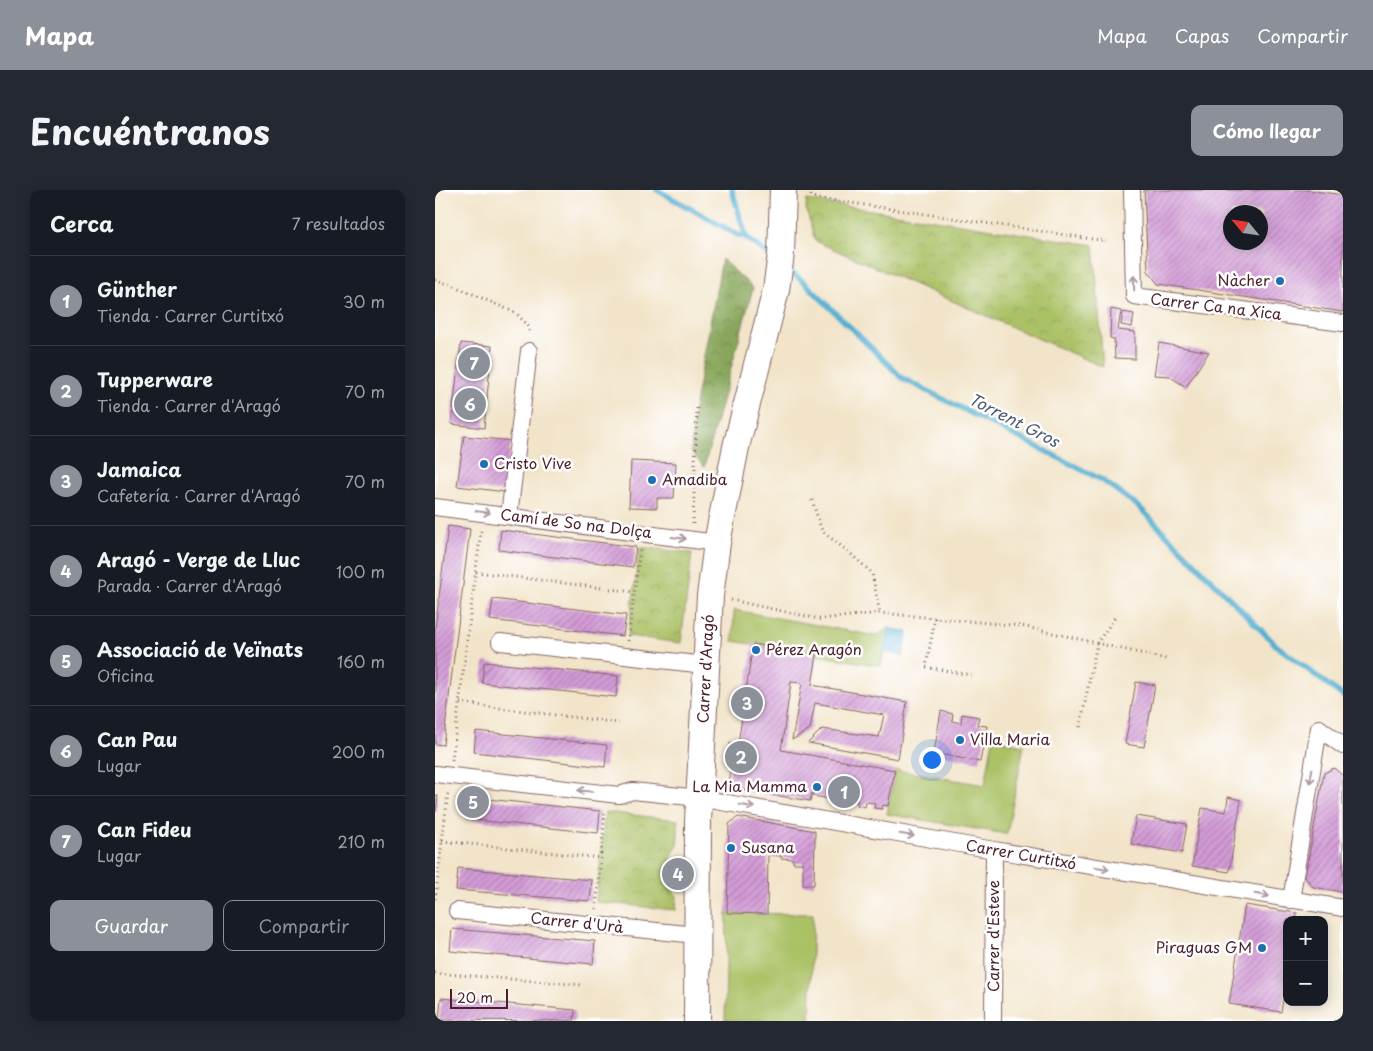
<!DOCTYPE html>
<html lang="es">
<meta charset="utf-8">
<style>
:root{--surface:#171b24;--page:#242831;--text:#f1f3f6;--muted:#9ea1a6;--line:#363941;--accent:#8c9099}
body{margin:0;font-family:"Playpen Sans",sans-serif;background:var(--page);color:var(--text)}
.controls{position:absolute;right:15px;bottom:15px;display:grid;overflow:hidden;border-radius:10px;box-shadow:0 2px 12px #0003}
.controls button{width:45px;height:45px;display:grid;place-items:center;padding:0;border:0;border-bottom:1px solid var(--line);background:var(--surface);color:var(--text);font:25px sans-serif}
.compass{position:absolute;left:788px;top:15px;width:45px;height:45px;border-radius:50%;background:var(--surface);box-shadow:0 2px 12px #0003;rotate:299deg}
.scale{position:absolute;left:15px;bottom:12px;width:58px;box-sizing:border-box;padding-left:5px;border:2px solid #4a1f2b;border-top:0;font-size:14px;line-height:18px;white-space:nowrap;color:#4a1f2b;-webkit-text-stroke:4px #fff;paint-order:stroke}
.you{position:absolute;left:496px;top:569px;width:18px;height:18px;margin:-12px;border:4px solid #fff;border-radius:50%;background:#1a73e8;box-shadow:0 0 0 8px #1a73e833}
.badge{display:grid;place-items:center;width:32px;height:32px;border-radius:50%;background:var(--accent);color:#fff;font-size:16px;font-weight:700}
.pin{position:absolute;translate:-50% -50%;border:2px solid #fff;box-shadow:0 1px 5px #0006}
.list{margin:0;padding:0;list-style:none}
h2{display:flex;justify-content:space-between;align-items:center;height:65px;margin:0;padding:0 20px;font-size:21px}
h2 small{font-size:16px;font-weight:400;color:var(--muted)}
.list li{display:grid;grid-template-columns:32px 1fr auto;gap:15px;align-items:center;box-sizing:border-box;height:90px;padding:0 20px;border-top:1px solid var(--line)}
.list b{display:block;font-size:19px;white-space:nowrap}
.list p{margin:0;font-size:16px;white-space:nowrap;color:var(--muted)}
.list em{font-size:16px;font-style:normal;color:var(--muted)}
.actions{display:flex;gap:10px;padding:15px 20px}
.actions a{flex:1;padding:11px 0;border:1px solid var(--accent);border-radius:10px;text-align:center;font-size:18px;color:var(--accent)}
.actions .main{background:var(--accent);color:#fff}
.map{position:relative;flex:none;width:908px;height:831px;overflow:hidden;border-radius:10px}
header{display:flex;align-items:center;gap:30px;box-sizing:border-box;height:70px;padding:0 25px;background:var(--accent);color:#fff}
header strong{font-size:24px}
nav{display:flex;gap:28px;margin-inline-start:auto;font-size:18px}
.intro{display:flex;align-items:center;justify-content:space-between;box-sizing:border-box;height:120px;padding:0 30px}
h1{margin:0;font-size:35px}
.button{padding:12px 22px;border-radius:10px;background:var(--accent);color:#fff;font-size:18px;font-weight:700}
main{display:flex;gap:30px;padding:0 30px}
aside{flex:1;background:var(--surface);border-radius:10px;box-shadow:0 2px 12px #0003}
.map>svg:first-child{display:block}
.green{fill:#abc166;stroke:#7a7048}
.forest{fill:url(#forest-crowns);stroke:#696343}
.park{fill:url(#park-crowns);stroke:#7a7048}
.water{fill:url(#water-waves);stroke:#4e677e}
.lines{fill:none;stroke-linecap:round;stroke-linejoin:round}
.stream{stroke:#52afd0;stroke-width:5.5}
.building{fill:url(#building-hatch);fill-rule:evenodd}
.minor-casing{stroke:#856462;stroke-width:18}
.primary-casing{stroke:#856462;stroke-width:28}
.path{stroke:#856462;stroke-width:3;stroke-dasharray:1 4;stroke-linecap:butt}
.minor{stroke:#fff;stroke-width:16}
.primary{stroke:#fff;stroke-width:26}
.oneway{stroke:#ae9aa0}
.poi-dot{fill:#1f6fb2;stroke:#fff;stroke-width:2}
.labels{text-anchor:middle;stroke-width:5;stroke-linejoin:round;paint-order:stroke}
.poi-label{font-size:15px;fill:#4a1f2b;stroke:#fff;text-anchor:start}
.street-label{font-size:15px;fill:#4a1f2b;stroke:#fff}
.water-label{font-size:16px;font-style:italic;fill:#4d596d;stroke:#fff}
</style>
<header>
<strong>Mapa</strong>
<nav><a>Mapa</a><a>Capas</a><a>Compartir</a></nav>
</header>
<div class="intro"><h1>Encuéntranos</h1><a class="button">Cómo llegar</a></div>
<main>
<aside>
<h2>Cerca<small>7 resultados</small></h2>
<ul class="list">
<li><span class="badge">1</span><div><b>Günther</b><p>Tienda · Carrer Curtitxó</p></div><em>30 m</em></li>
<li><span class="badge">2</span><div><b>Tupperware</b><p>Tienda · Carrer d'Aragó</p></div><em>70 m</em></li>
<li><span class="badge">3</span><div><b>Jamaica</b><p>Cafetería · Carrer d'Aragó</p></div><em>70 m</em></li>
<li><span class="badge">4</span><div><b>Aragó - Verge de Lluc</b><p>Parada · Carrer d'Aragó</p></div><em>100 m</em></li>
<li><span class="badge">5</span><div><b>Associació de Veïnats</b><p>Oficina</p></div><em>160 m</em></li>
<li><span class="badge">6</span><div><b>Can Pau</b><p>Lugar</p></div><em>200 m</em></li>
<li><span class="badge">7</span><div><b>Can Fideu</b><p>Lugar</p></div><em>210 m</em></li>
</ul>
<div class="actions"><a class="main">Guardar</a><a>Compartir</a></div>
</aside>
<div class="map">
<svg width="908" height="831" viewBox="0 0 908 831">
<defs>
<pattern id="forest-crowns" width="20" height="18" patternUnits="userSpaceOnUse" patternTransform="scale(1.25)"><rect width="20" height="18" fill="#88a75b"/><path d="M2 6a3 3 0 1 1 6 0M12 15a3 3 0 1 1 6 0" fill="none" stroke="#71874b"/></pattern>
<pattern id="park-crowns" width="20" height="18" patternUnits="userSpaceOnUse" patternTransform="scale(1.25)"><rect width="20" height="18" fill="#abc166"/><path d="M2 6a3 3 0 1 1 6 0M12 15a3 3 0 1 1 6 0" fill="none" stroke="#95a559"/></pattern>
<pattern id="water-waves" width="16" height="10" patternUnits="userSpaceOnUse" patternTransform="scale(1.25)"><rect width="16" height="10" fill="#52afd0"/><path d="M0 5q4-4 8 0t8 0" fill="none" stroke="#468ea9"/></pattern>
<pattern id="building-hatch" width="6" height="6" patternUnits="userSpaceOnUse" patternTransform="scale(1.25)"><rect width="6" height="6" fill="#d39bd7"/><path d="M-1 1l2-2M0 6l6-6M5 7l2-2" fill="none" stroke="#ad7eaf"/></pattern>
</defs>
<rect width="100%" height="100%" fill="#fff"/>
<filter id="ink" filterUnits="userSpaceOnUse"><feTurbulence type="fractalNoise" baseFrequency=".02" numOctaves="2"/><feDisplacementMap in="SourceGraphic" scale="10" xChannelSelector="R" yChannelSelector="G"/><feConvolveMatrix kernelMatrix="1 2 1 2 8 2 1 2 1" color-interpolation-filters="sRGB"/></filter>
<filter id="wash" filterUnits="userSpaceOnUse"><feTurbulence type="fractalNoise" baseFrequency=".0096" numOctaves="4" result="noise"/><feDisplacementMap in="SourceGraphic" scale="20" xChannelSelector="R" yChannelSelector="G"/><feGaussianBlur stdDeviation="1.12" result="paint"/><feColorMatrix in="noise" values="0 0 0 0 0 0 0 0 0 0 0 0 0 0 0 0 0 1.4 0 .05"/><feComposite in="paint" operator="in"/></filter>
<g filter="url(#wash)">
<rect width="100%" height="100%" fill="#f2e4c9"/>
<path class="green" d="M299 420 441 446 454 438 446 476 298 451Z
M558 549 589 555 572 644 452 624 460 580 550 595Z
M292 723 378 724 375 831H290Z"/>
<path class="forest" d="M287 69 318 98 269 277 256 262 259 220Z"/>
<path class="park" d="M372 10 659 55 668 177 380 51 371 18Z
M205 357 257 363 246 453 193 446Z
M170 622 243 630V655L236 666V699L242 706 241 720 161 712Z"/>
<path class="water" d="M454 438 473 442 468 466 448 462Z"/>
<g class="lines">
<path class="stream" d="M222 0 303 45 311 47 338 68
M297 0 311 47
M351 78 369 92 467 188 667 290 703 316 842 456 908 506"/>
</g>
<g id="blocks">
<path class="building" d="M709 0H873L908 5V122L723 94 713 81ZM796 22H826V52H796Z
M676 119 686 121 683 140 700 142V169L680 168 679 149 675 148Z
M688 122 699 124 697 137 686 135Z
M26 153 57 156 49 238 16 234Z
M724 153 774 162 751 197 734 186 719 185Z
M29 246 76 251 70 302 22 296Z
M196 271 241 273 239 308H222V318L194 317Z
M13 336 35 339 8 555 0 554V439Z
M66 340 201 357 198 377 64 360Z
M58 409 191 425 188 446 55 430Z
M318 454 382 465 377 495 472 512 463 569 373 553 387 539 444 547 449 525 380 513 375 539 357 550 367 493 356 492 346 560 460 580 453 616 448 615 447 619 439 618 440 613 431 612 430 617 422 615V610L416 609 414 612 400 610V607L394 606V609L379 606 377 603 375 611 302 599 295 590V552L303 554Z
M49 472 183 486 181 507 47 493Z
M701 492 720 495 709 557 690 554Z
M506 521 518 524 517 531 526 533 527 524 544 527 542 535 552 536 545 572 499 563Z
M41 541 172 555 170 577 39 562Z
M899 578 908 586V702L878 697 870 687 889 583Z
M0 605 3 606 1 622H0Z
M33 607 165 621 163 643 31 629Z
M793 607 806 610 794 682 757 676 767 618 791 622Z
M701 626 752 634 747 663 696 654Z
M303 627 380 641 379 695H368V673H358V669L346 668V666L333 665 332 724 292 723 294 634Z
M23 678 157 690 155 711 21 700Z
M810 715 862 723 861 730H852V786L846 822 794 814Z
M17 739 160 751 158 774 15 761Z
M6 808 140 820 139 831 4 830Z"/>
</g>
</g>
<g filter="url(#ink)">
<use href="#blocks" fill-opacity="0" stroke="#856462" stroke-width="1"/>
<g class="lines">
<g class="minor-casing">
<path id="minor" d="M697 0 699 106 908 133
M0 317 282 353
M74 326 94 161
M65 452 270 475
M0 584 184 605 198 601 264 608 559 660 908 718
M856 710 884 538 908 556
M22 721 262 745
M558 831 559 660"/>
</g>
<g class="primary-casing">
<path id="primary" d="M262 831 263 631 275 406 282 353 301 257 341 100 346 64 348 0"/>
</g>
<path class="path" d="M376 0V7L671 51
M0 90 17 95 81 123 94 137V145
M377 310 387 341 417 365 437 383 445 423
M258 334 262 217
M41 382 199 402
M296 410 384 429 445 423 587 436 731 469
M500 428 491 477 536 485
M193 451 205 360
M25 513 184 533
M645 537 662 453 681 426
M17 570 46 340
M7 651 166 668
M0 709 13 603
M161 719 170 621
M0 783 149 795"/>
<use href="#minor" class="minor"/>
<use href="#primary" class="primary"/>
</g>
<defs><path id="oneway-shaft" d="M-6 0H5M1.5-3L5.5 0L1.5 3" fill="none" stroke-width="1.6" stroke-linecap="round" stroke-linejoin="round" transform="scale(1.25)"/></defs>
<g class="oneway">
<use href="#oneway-shaft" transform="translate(699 93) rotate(-91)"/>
<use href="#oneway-shaft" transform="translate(48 322) rotate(8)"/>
<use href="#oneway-shaft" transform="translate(244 348) rotate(7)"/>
<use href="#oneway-shaft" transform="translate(876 586) rotate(100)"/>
<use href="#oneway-shaft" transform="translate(150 601) rotate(-174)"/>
<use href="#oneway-shaft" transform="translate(312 616) rotate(10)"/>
<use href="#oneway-shaft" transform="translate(472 645) rotate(10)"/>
<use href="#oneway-shaft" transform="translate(667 678) rotate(9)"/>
<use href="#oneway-shaft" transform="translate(827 705) rotate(9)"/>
</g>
</g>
<g class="poi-dot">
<circle cx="845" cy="91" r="5"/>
<circle cx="49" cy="274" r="5"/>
<circle cx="217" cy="290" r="5"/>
<circle cx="321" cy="460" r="5"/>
<circle cx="525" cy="550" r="5"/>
<circle cx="382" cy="597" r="5"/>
<circle cx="296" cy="658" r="5"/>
<circle cx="827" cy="758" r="5"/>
</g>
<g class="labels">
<g class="poi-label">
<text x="835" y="96" text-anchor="end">Nàcher</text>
<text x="59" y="279">Cristo Vive</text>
<text x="227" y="295">Amadiba</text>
<text x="331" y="465">Pérez Aragón</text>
<text x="535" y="555">Villa Maria</text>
<text x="372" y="602" text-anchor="end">La Mia Mamma</text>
<text x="306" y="663">Susana</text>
<text x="817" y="763" text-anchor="end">Piraguas GM</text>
</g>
<g class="street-label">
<text transform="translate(781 117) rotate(7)" y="5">Carrer Ca na Xica</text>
<text transform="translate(141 334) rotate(7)" y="5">Camí de So na Dolça</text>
<text transform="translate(271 479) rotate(-87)" y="5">Carrer d'Aragó</text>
<text transform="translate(586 665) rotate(10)" y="5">Carrer Curtitxó</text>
<text transform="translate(142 733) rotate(6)" y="5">Carrer d'Urà</text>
<text transform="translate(559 746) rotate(-90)" y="5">Carrer d'Esteve</text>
</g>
<g class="water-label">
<text transform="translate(579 230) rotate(27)" y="6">Torrent Gros</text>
</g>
</g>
</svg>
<div class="controls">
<button>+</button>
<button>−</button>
</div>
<svg class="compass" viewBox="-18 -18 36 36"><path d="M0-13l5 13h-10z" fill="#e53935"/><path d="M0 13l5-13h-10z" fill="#9ea1a6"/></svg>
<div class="scale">20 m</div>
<div class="you"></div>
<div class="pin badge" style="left:409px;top:602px">1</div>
<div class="pin badge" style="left:306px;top:567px">2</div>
<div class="pin badge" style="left:312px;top:513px">3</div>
<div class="pin badge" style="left:243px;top:684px">4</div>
<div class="pin badge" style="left:38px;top:612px">5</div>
<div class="pin badge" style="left:35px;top:214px">6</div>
<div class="pin badge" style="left:39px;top:173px">7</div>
</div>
</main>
